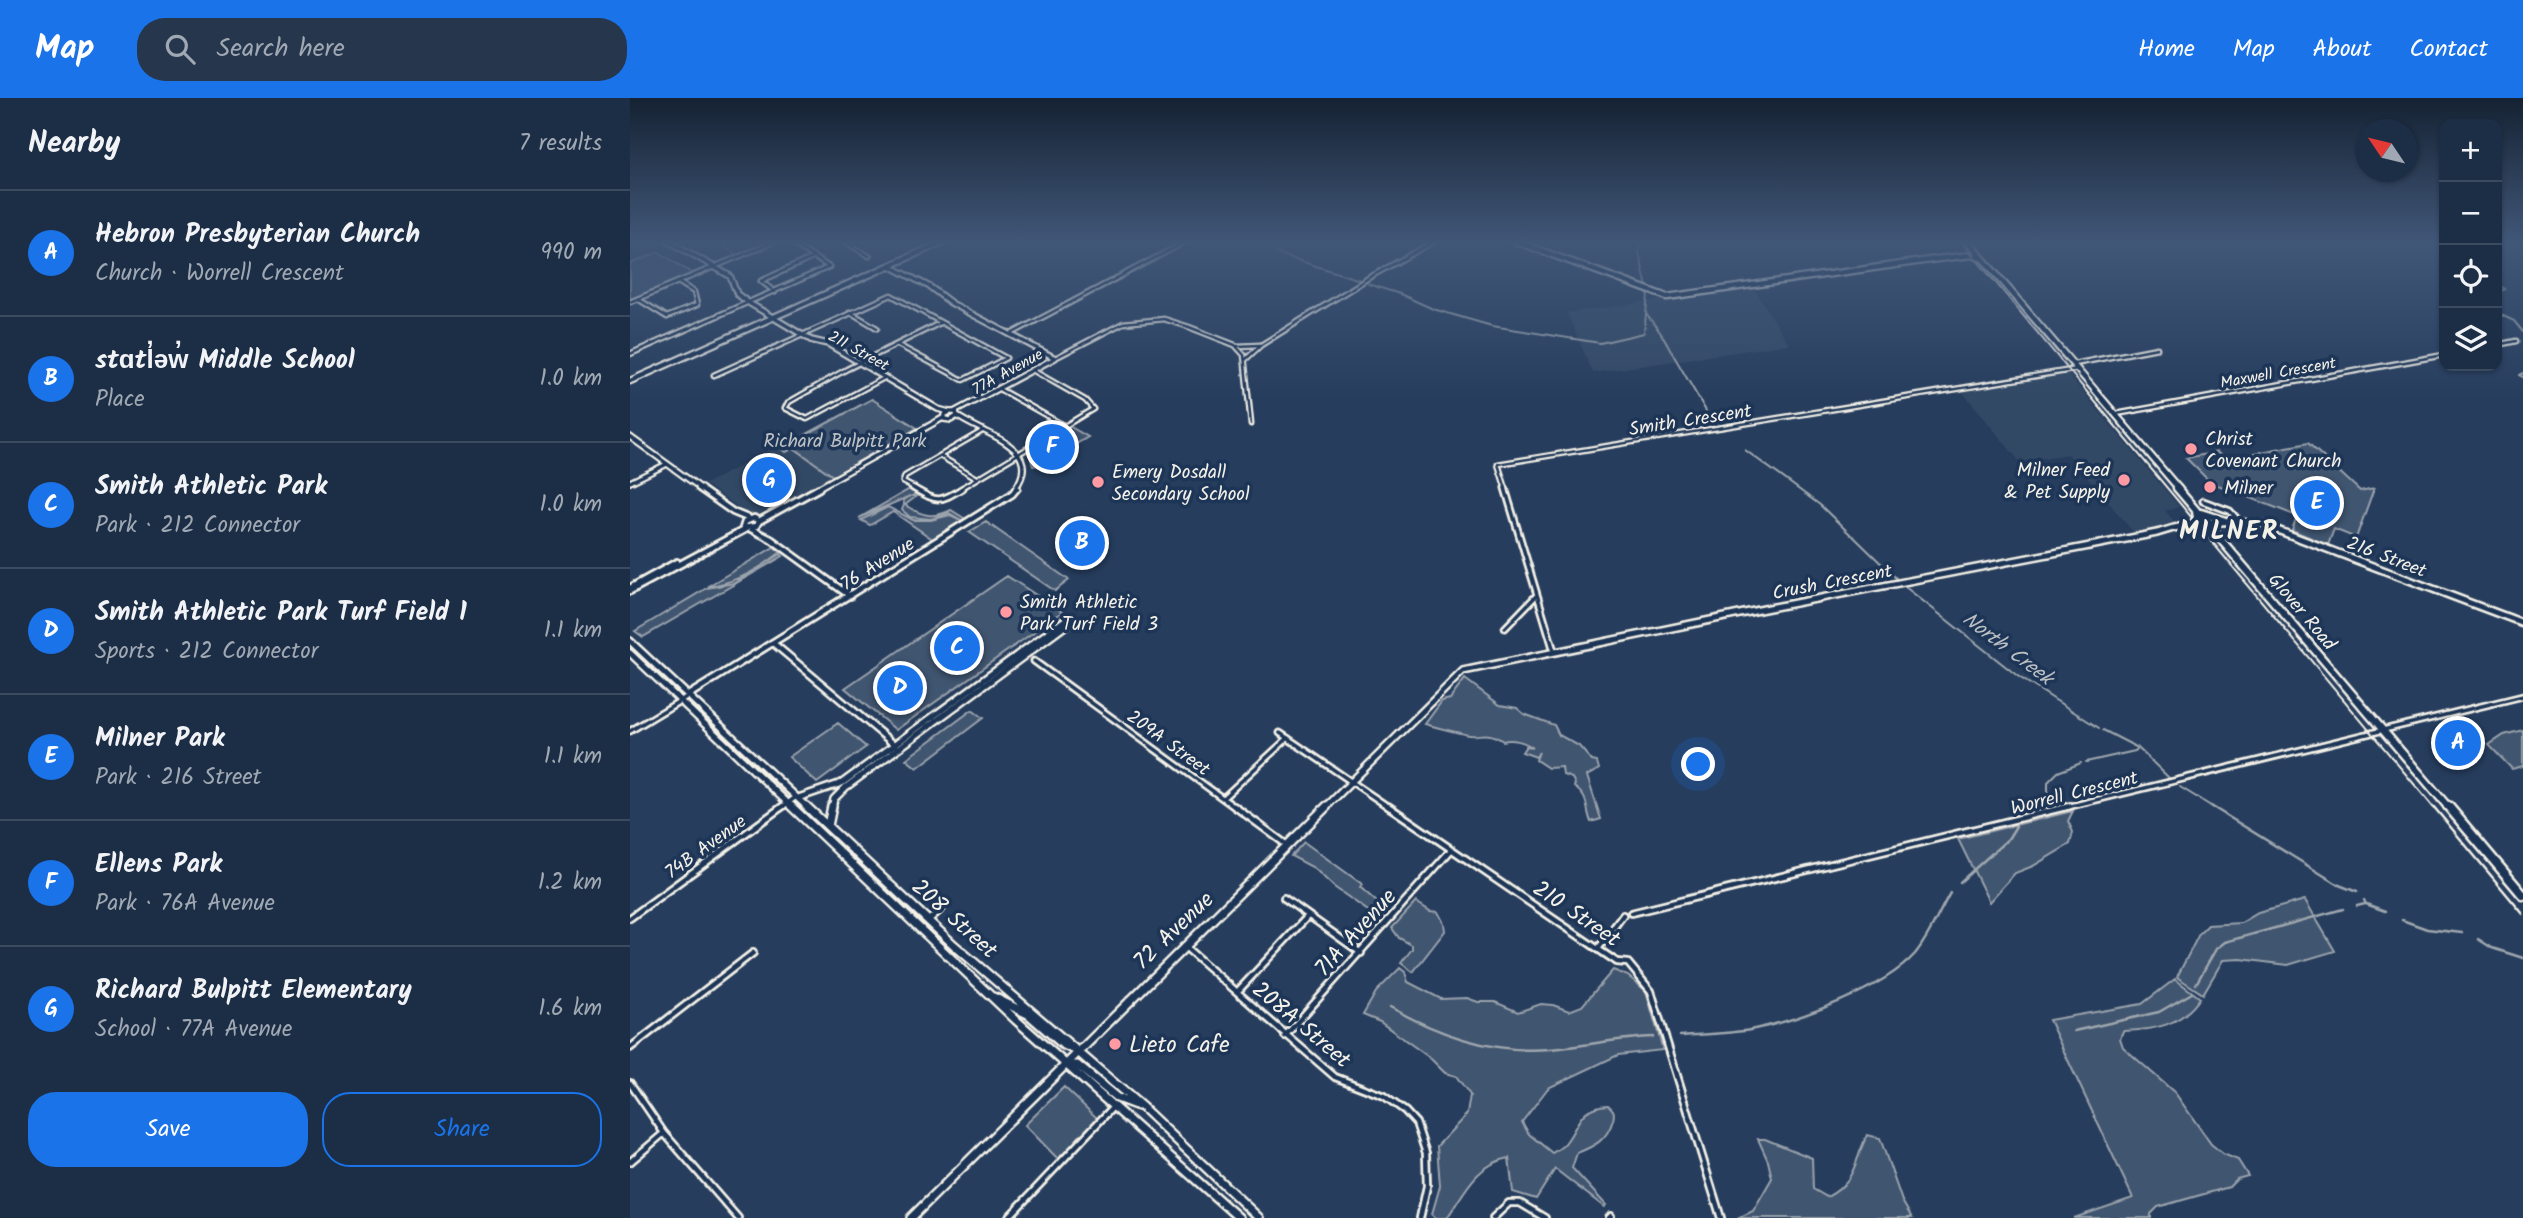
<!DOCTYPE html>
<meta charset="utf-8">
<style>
:root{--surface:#1c2e46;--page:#25364d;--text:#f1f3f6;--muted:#a0a8b3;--line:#3a4a5f;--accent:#1a73e8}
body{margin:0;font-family:Kalam,sans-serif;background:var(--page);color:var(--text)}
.controls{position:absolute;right:21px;top:21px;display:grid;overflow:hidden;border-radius:14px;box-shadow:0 2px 5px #0004}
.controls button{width:63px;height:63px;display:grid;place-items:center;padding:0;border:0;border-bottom:2px solid var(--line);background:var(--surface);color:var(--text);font:35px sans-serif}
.compass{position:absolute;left:1725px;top:21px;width:63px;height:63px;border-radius:50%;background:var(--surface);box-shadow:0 2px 5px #0004;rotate:305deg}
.you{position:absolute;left:1069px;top:667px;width:24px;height:24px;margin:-18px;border:5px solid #fff;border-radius:50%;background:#1a73e8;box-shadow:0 0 0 10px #1a73e833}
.badge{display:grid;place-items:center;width:46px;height:46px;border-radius:50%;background:var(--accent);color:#fff;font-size:23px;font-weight:700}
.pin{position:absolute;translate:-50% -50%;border:4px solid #fff;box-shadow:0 2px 7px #0006}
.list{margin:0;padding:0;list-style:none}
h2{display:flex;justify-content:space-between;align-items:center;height:91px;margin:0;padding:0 28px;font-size:30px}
h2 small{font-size:23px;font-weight:400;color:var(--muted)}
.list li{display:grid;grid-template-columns:46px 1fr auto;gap:21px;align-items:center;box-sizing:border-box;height:126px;padding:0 28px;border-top:2px solid var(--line)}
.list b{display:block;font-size:26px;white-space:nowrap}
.list p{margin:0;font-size:23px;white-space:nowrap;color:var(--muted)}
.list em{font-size:23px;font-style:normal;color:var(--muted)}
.actions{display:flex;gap:14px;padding:21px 28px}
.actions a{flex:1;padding:16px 0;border:2px solid var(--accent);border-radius:28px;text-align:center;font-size:24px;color:var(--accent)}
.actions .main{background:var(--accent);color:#fff}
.icon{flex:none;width:38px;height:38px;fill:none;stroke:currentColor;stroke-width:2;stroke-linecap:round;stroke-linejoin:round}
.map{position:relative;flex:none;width:1893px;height:1120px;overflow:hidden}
header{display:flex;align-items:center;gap:42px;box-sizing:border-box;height:98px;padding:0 35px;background:var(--accent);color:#fff}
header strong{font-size:33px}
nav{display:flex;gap:38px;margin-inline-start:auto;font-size:24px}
.search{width:490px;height:63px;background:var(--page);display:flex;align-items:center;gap:18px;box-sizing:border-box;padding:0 24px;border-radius:28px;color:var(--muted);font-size:26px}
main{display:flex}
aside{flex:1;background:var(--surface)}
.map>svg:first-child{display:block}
.built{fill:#334966}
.green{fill:#40546f;stroke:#9aa2ac;stroke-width:2}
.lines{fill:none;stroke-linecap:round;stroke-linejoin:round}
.stream-far1{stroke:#9fa7ae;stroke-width:2}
.stream{stroke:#9fa7ae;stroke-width:2.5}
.minor-far2-casing{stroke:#f4f1e8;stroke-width:7}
.minor-far1-casing{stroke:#f4f1e8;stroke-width:9}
.minor-casing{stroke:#f4f1e8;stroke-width:10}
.tertiary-far1-casing{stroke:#f4f1e8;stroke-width:8}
.tertiary-casing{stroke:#f4f1e8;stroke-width:10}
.secondary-far2-casing{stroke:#f4f1e8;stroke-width:9}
.secondary-far1-casing{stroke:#f4f1e8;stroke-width:10}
.secondary-casing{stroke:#f4f1e8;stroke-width:12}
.trunk-far2-casing{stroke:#f4f1e8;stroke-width:9}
.trunk-far1-casing{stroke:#f4f1e8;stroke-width:11}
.trunk-casing{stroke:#f4f1e8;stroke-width:13}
.minor-far2{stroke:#1d3557;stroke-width:2.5}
.minor-far1{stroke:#1d3557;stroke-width:3.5}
.minor{stroke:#1d3557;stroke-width:4.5}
.tertiary-far1{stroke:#1d3557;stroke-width:3.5}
.tertiary{stroke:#1d3557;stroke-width:4.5}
.secondary-far2{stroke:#1d3557;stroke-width:4.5}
.secondary-far1{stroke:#1d3557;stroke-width:5}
.secondary{stroke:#1d3557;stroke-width:7}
.trunk-far2{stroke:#1d3557;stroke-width:4.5}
.trunk-far1{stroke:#1d3557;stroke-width:6}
.trunk{stroke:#1d3557;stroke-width:8}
.rail-far1{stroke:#f4f1e8;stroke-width:2}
.rail{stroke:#f4f1e8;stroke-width:2.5}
.poi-dot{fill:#ff9aa2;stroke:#1d3557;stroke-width:2.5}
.labels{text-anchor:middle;stroke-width:7;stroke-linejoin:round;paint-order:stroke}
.far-street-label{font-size:16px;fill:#f4f1e8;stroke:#1d3557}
.street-label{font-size:19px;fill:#f4f1e8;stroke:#1d3557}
.poi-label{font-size:19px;fill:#f4f1e8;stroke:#1d3557;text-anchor:start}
.park-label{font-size:19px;fill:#bec2c4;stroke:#1d3557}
.water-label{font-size:21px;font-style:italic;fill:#bcbfc2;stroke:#1d3557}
.near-street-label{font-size:23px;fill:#f4f1e8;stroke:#1d3557}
.near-poi-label{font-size:23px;fill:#f4f1e8;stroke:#1d3557;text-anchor:start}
.district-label{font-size:26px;font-weight:bold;letter-spacing:2px;fill:#f4f1e8;stroke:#1d3557}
</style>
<header>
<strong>Map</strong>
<div class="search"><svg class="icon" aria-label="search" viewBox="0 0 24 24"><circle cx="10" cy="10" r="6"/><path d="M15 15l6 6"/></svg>Search here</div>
<nav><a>Home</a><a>Map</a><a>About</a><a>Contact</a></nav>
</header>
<main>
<aside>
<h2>Nearby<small>7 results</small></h2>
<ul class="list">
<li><span class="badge">A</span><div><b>Hebron Presbyterian Church</b><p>Church · Worrell Crescent</p></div><em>990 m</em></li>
<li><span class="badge">B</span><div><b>stɑtl̓əw̓ Middle School</b><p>Place</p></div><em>1.0 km</em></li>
<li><span class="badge">C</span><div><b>Smith Athletic Park</b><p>Park · 212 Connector</p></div><em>1.0 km</em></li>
<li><span class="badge">D</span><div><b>Smith Athletic Park Turf Field 1</b><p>Sports · 212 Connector</p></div><em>1.1 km</em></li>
<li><span class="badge">E</span><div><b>Milner Park</b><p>Park · 216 Street</p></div><em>1.1 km</em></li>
<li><span class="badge">F</span><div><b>Ellens Park</b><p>Park · 76A Avenue</p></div><em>1.2 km</em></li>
<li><span class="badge">G</span><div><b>Richard Bulpitt Elementary</b><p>School · 77A Avenue</p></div><em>1.6 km</em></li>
</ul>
<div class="actions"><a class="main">Save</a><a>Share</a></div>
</aside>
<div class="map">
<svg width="1893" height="1120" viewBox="0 0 1893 1120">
<rect width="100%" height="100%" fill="#263d5d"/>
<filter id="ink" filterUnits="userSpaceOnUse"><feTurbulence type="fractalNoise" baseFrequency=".0143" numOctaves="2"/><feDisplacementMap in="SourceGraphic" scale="14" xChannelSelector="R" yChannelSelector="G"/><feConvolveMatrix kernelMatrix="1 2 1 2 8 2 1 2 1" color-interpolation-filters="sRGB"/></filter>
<g filter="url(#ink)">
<path class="built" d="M1123 189 1159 246 963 275 937 215Z
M1438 276 1549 409 1535 413 1546 425 1505 436 1438 356 1390 364 1332 293Z
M157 344 203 378 123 419 75 386Z"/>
<path class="green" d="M29 154 63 176 0 202V166Z
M242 301 287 330 203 378 164 350 156 354 151 350Z
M439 328 458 339 412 366 403 368 398 352Z
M1678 345 1730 393 1744 390 1726 440 1704 431 1698 447 1662 432 1667 418 1580 384 1556 360 1587 354 1594 361Z
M280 391 287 395 282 398H287L275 407C292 418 304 421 321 412L337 422 304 442 263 414 240 427 231 422 258 409 283 422H301L320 417 335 424 319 415 301 421 280 419 272 412 274 407 273 402 280 398 229 420Z
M356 424 439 482 425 493 339 434Z
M144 449 151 454C129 472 105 485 78 488Z
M151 456 153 458 13 539 5 533 77 490 104 485Z
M377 478 432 514 266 632 215 590Z
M835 581 870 607 887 610 894 616 924 627 929 637 949 648 962 663 967 664 969 671 957 678 971 721 961 724C955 710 960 700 944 689L945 686 942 680 933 677 932 669 918 670 906 662 909 654 906 659 892 654 896 648 903 650C896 644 882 640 873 643 853 630 850 641 834 636 822 633 808 630 795 626L812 603 820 601Z
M342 612 353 620 287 670 276 661Z
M208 625 236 649 187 685 159 659Z
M1893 632V668L1882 671 1859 647 1874 637Z
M1443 713 1438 723 1443 734 1440 746 1403 768 1385 775 1359 804 1328 741Z
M674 744 732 786 730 789 749 806 753 819 751 822 704 789 684 770 661 758Z
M1675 802 1705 853 1658 867 1611 861 1593 862 1573 896 1547 879 1569 836 1578 827 1611 825 1628 815Z
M786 804 800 813 808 814 814 825 815 833 783 874 771 865 782 851V847L769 840 762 830Z
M770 870 775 874 778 884 811 901 837 900 848 904H865L888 914 911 906 923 907 939 913 952 908 983 872 998 878 1016 893 1033 952 988 957 918 990 892 1024 899 1036 922 1055C927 1052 933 1049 936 1044 950 1026 948 1009 978 1007 984 1012 985 1014 983 1022 977 1042 965 1048 947 1055L942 1070 976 1107 974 1109 925 1071 906 1101 883 1094 879 1060C845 1067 835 1094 817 1120H806L802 1116 810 1088 807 1048 837 1016 840 997 826 978 815 975 800 960 750 924 733 917 746 894Z
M1545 881 1570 900C1551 928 1524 932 1493 933L1490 940 1493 949 1545 995 1581 1046 1593 1056 1608 1062 1618 1078 1607 1081 1599 1089 1528 1109 1521 1116V1120H1444L1503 1100 1419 922 1512 906Z
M434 989 468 1021 429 1062 395 1027Z
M1237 1037 1250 1040 1272 1103 1282 1120H1108L1123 1113 1142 1080 1138 1063 1128 1041H1135L1182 1060 1183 1091 1197 1099C1226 1084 1224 1064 1237 1037Z"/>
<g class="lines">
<path class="stream-far1" d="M84 143 106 156
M1011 143 1009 155 1017 189
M1808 143 1814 153
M645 155 730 182
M738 186 770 196 803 211 862 228 970 245 1014 235 1018 197
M1867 186 1875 191 1869 194 1867 200 1870 205 1867 209
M1867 215 1884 223 1893 234
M1017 217 1030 234 1076 313
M1893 275 1889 277 1893 279
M1115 352 1190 407 1221 437
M1223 438 1268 482
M1274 488 1389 579 1469 630
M1473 632 1508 650 1539 680
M1456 664 1505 653 1508 650
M1550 689 1584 710
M1411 710 1418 708V684L1428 674 1451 665"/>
<path class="stream" d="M1581 708 1709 787 1727 794
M1393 715 1417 708
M1330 784 1378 741 1386 728
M1734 802 1736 806 1755 813
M1727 808 1735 806
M1772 822 1797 831 1832 835
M1848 841 1862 850 1893 860
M1566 886 1586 851 1595 844 1713 811
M760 909C809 937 864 956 920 951 955 948 988 940 1023 939
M1444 933 1529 914 1562 895
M1050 938C1073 936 1097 936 1120 932 1166 923 1253 892 1285 856 1299 839 1309 814 1320 795"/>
<g class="minor-far2-casing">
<path id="minor-far2" d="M214 143 239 158
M145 194 131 183 184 159
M8 201 37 219 67 207 64 194 48 184
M0 204 146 143
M220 214 247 230
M381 236 557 143
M1867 247 1886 243
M607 248 630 247
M0 256 199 169 158 143
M425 260 493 225 534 221 559 229 605 247 614 257 621 326
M615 262 631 247 740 179 805 143
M1444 266 1527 250
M84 277 261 197 376 260 333 282 268 247
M254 280 177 321 155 310 159 304 217 271 310 225
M369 291 435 328
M1486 316 1814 257
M310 358 347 380
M286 391 273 384 275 378 354 332
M330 391 463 311 455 302 404 273
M876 391 868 366 1448 271"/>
</g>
<g class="minor-far1-casing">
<path id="minor-far1" d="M283 390C308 404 308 405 333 390
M875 390 924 553
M1573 403 1600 413 1609 423
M875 530 906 498
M404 563 606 710
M0 633 58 598
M650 635 760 710
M593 700 658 640
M151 710 166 699
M1433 710 1893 598"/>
</g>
<g class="minor-casing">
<path id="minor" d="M604 708 657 747
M758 708 987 864 998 865 1021 893 1091 1120
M654 800 731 855
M1001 815 1440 708
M0 820 153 708
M300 821 313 809
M554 848 705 979 754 998 775 1013 786 1025 796 1055 797 1088 790 1120
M968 851 993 817
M608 893 678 818
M655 938 821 752
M0 950 123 855
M0 985 34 1035 108 1120
M0 1064 34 1035
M378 1120 483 1009
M863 1120 879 1105H890L915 1120
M979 1120 981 1118"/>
</g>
<g class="tertiary-far1-casing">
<path id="tertiary-far1" d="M39 143 100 178 107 196 119 205 181 242 198 246 308 311 319 314
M260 168 300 189 321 205 425 260 324 314
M320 314H326L327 318 321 322 314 321V317Z
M327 318C354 337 415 349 385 391
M0 339 72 391
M0 384 37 366
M186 391 313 320"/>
</g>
<g class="tertiary-casing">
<path id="tertiary" d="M69 390 103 414 120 421
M124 420 129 423 126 428 113 430 115 424Z
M129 423 189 390
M121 431 141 441 220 498
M0 490 47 464
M0 493 116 431
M143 545 266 648
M60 596 382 396 387 390"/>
</g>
<g class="secondary-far2-casing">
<path id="secondary-far2" d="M885 143 1037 199 1307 161 1341 157 1352 160
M0 283 315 143"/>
</g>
<g class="secondary-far1-casing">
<path id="secondary-far1" d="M0 543 178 710
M0 555 163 710
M168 700 212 685 435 522
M202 710 204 701 216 689 439 525
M695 710 833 573 1134 511 1527 435C1562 423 1598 421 1634 427L1893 525"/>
</g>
<g class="secondary-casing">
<path id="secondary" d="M161 708 386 922 609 1120
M176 708 324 847 513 1010 629 1120
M198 728 202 708
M363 899 398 916 432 946 445 952
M434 966 447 967 487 1000 508 1008
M281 1120 697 708"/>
</g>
<g class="trunk-far2-casing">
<path id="trunk-far2" d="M1338 143 1549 391"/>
</g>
<g class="trunk-far1-casing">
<path id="trunk-far1" d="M1547 390 1819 710
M1571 415 1599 424
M1563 426 1567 420 1566 413"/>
</g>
<g class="trunk-casing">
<path id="trunk" d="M1818 708 1893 797"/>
</g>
<use href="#minor-far2" class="minor-far2"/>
<use href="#minor-far1" class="minor-far1"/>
<use href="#minor" class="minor"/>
<use href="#tertiary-far1" class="tertiary-far1"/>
<use href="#tertiary" class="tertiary"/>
<use href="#secondary-far2" class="secondary-far2"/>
<use href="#secondary-far1" class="secondary-far1"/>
<use href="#secondary" class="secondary"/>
<use href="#trunk-far2" class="trunk-far2"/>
<use href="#trunk-far1" class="trunk-far1"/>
<use href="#trunk" class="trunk"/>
<path class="rail-far1" d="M1331 143 1804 710"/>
<path class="rail" d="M1803 708 1893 816"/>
</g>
</g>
<linearGradient id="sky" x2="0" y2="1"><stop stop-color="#152233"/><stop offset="0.48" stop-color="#415778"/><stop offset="1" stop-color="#415778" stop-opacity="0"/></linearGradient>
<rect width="1893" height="300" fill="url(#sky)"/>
<g class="poi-dot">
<circle cx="1561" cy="351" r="7"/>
<circle cx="1494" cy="382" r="7"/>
<circle cx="468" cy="384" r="7"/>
<circle cx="1580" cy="389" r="7"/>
<circle cx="376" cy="514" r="7"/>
<circle cx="485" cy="946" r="7"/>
</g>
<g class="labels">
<g class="far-street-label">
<text transform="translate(229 252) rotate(29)" y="6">211 Street</text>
<text transform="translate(377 273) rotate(-29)" y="6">77A Avenue</text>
<text transform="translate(1648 274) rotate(-10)" y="6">Maxwell Crescent</text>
</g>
<g class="street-label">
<text transform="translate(1060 321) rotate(-9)" y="7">Smith Crescent</text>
<text transform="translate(1757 458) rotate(21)" y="7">216 Street</text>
<text transform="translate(247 465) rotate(-32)" y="7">76 Avenue</text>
<text transform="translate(1202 483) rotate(-11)" y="7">Crush Crescent</text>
<text transform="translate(1673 513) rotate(50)" y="7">Glover Road</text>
<text transform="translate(539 644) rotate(36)" y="7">209A Street</text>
<text transform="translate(1444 694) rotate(-14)" y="7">Worrell Crescent</text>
<text transform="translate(75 748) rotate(-36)" y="7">74B Avenue</text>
</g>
<g class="poi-label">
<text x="1575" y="347">Christ<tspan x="1575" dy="22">Covenant Church</tspan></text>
<text x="1480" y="378" text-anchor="end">Milner Feed<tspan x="1480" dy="22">&amp; Pet Supply</tspan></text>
<text x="482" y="380">Emery Dosdall<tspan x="482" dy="22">Secondary School</tspan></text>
<text x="1594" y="396">Milner</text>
<text x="390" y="510">Smith Athletic<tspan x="390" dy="22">Park Turf Field 3</tspan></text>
</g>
<g class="park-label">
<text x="215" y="349">Richard Bulpitt Park</text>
</g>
<g class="water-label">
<text transform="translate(1378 550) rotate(37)" y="7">North Creek</text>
</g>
<g class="near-street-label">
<text transform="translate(947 815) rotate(34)" y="8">210 Street</text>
<text transform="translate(325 820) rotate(42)" y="8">208 Street</text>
<text transform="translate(543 832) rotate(-44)" y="8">72 Avenue</text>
<text transform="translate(725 834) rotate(-48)" y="8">71A Avenue</text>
<text transform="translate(672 926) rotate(40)" y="8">208A Street</text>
</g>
<g class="near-poi-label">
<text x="499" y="954">Lieto Cafe</text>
</g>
<g class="district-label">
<text x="1599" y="441">MILNER</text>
</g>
</g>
</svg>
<div class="controls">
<button>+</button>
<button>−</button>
<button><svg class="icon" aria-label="locate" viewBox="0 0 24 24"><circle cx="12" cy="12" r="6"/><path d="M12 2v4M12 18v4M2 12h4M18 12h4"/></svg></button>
<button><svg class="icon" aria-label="layers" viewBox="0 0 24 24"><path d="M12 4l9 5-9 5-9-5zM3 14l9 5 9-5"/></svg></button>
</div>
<svg class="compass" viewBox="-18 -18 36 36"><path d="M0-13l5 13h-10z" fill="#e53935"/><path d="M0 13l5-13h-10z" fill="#a0a8b3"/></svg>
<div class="you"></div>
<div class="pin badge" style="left:1828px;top:645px">A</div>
<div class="pin badge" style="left:452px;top:445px">B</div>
<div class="pin badge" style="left:327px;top:550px">C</div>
<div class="pin badge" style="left:270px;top:590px">D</div>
<div class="pin badge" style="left:1687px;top:405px">E</div>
<div class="pin badge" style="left:422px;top:349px">F</div>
<div class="pin badge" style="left:139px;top:382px">G</div>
</div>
</main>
